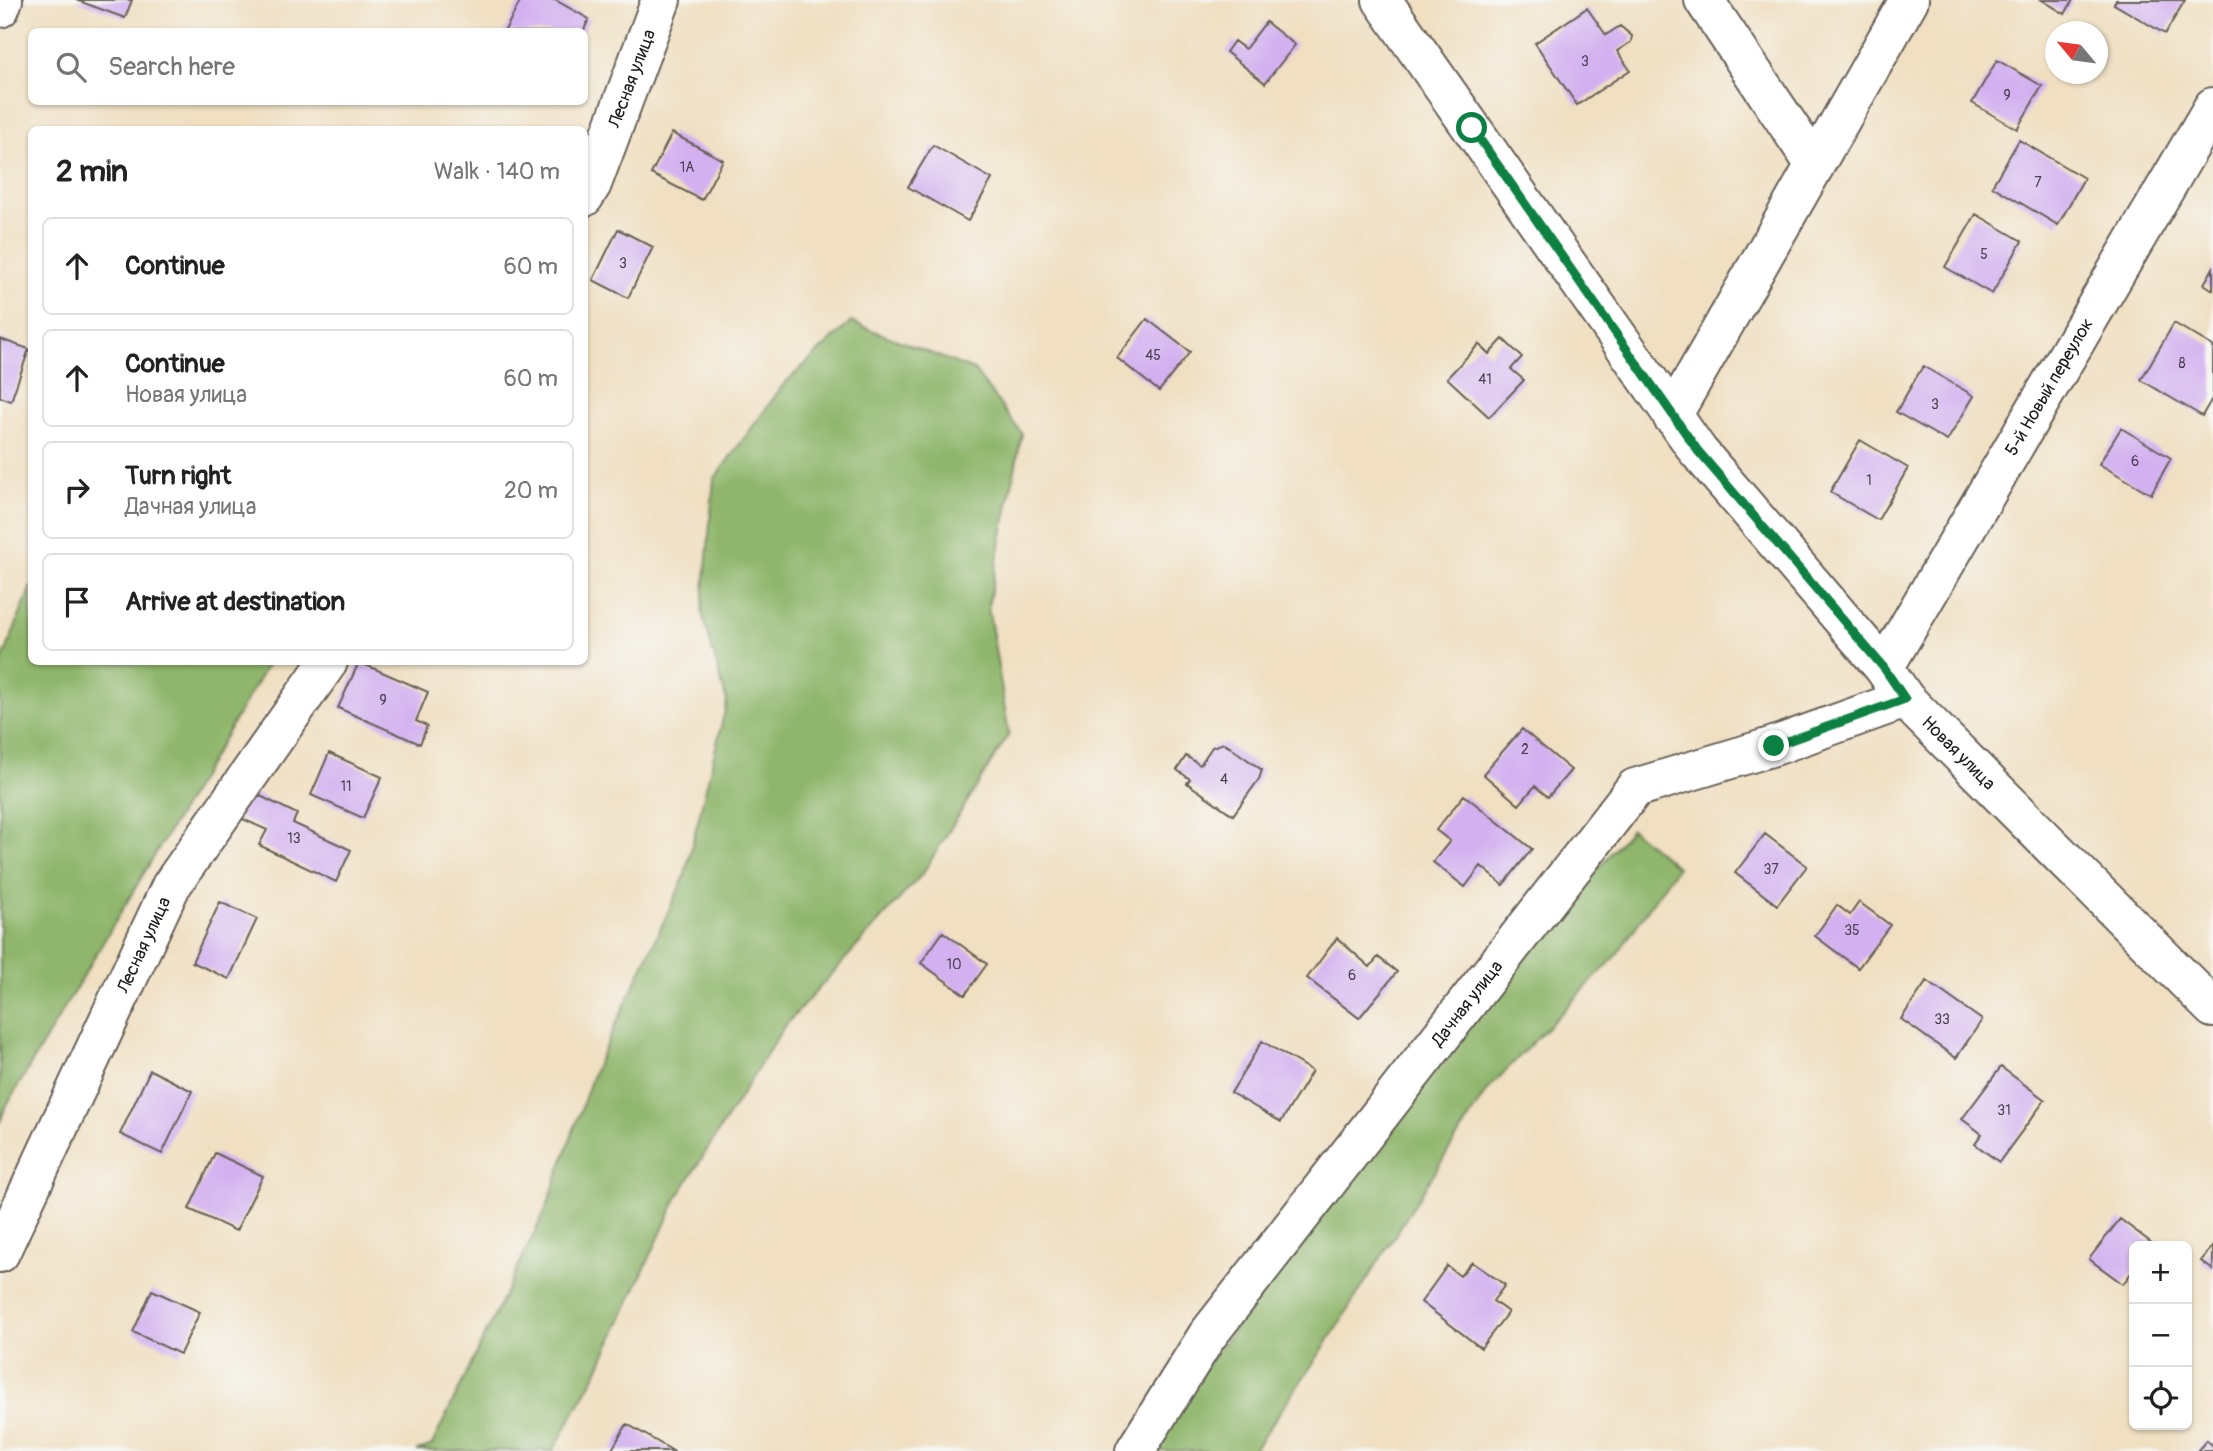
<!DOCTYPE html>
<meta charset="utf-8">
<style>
:root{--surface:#fff;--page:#f2f2f2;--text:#222;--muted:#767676;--line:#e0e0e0}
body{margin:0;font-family:Pangolin,sans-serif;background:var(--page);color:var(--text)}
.controls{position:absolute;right:21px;bottom:21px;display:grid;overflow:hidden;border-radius:10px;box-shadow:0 2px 5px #0004}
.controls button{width:63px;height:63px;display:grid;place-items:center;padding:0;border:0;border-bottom:2px solid var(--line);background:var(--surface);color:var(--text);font:35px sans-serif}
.compass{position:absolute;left:2045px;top:21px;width:63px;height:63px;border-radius:50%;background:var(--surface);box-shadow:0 2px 5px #0004;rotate:299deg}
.stop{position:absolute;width:21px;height:21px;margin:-16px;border:5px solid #0b8043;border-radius:50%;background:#fff}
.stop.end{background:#0b8043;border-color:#fff;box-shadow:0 2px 7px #0008}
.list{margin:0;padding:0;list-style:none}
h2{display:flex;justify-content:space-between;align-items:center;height:91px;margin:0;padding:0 28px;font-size:30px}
h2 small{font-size:23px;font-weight:400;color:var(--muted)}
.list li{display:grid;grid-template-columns:46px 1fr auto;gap:21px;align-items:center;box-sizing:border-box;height:98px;margin:0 14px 14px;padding:0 14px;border:2px solid var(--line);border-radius:10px}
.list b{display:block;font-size:26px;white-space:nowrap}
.list p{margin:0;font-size:23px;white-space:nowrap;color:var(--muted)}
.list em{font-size:23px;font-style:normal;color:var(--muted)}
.icon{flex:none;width:38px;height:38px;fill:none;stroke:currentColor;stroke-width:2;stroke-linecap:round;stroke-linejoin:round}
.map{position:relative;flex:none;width:2213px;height:1451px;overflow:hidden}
.search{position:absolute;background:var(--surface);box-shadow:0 2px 5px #0004;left:28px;top:28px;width:560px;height:77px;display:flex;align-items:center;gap:18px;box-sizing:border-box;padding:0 24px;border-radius:10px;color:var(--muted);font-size:26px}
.panel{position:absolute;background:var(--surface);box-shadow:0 2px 5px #0004;left:28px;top:126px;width:560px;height:539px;border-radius:10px}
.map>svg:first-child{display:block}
.forest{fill:#8fb66c;stroke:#566944;stroke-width:2}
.building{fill:#d3b1f0}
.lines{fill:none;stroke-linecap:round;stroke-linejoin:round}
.minor-casing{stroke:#666056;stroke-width:42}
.minor{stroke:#fff;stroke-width:38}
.route{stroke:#0b8043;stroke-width:9}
.labels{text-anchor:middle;stroke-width:6;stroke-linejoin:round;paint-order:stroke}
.number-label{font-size:14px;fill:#4a4151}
.street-label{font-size:18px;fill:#1c1c1c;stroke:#f6f6f2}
</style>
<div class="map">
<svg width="2213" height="1451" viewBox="0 0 2213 1451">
<rect width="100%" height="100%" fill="#f6f6f2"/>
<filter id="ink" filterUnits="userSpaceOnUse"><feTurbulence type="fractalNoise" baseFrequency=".0143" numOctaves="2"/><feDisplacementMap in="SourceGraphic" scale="14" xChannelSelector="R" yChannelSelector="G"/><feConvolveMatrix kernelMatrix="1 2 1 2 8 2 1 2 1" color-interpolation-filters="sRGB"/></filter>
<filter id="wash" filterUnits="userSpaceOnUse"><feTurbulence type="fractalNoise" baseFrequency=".00686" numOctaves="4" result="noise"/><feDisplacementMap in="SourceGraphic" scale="28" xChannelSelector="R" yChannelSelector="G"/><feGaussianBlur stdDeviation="1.57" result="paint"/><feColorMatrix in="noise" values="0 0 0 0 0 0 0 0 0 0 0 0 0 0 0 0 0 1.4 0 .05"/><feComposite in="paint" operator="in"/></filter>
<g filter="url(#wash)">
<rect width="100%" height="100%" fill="#f0dfc1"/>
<path class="forest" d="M851 322 974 370 1022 434 988 606 1009 734 923 873 783 1028 677 1198 596 1374 553 1451H417L432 1445 546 1209 595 1069 684 878 727 702 702 613 714 479 784 384Z
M31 586 32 662H269L5 1108 0 1123V667Z
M1631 829 1677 867 1615 957 1487 1090 1321 1352 1253 1451H1141L1447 1051Z"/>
<g id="blocks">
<path class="building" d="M76 0H132L125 18Z
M521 0H555L589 19 583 32H504Z
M2042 0H2073L2065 14Z
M2116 0H2185L2165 34 2114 4Z
M1587 8 1606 35 1620 26 1632 36 1631 42 1617 51 1630 70 1577 105 1535 43Z
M1266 22 1295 45 1265 83 1226 52 1234 41 1245 49Z
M1997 60 2042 86 2017 129 1972 103Z
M672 133 723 160 702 200 651 174Z
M2019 140 2084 178 2058 225 1992 186Z
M933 145 992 179 968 221 908 187Z
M1976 214 2022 241 1992 294 1945 267Z
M618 229 653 247 628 298 593 280Z
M2213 268V290L2204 284Z
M1147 319 1190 352 1159 391 1117 358Z
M2174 323 2213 346V397L2202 416 2141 380Z
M0 339 29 349 11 401 0 397Z
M1503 339 1522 357 1511 369 1524 380 1489 417 1447 378 1479 344 1489 354Z
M1923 366 1974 396 1947 441 1896 412Z
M2121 428 2171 458 2151 494 2099 464Z
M1860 440 1908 468 1878 520 1830 492Z
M359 662 428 692 416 721 427 726 420 744 338 708Z
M1522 729 1571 770 1548 797 1535 786 1519 805 1483 774Z
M1224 743 1262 770 1259 779 1233 815 1187 783 1190 779 1177 770 1186 756 1200 765 1212 747Z
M329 753 382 777 363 818 311 795Z
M248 790 297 814 293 823 351 850 336 882 259 845 267 830 236 816Z
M1464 795 1532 849 1503 885 1481 866 1465 887 1433 862 1450 841 1436 830Z
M1765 834 1807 866 1777 905 1735 873Z
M220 902 257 919 229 979 192 962Z
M1859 902 1890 925 1858 968 1815 936 1837 905 1850 915Z
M943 932 987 964 965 995 921 963Z
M1337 938 1370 967 1378 957 1397 972 1359 1018 1307 978Z
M1927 981 1982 1020 1956 1058 1901 1019Z
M1262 1041 1312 1071 1281 1122 1231 1093Z
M2001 1067 2045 1100 1999 1162 1975 1144 1982 1134 1962 1119Z
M150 1070 192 1091 162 1154 120 1134Z
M215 1153 263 1176 236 1231 189 1209Z
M2120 1219 2153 1244 2134 1246V1269L2123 1284 2089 1259Z
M2213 1246V1270L2201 1261Z
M1472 1262 1505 1285 1493 1301 1508 1312 1481 1348 1421 1302 1447 1266 1460 1276Z
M152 1290 200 1312 180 1354 133 1332Z
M627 1424 673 1451H611Z
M2207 1440 2213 1446V1451H2197Z"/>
</g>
</g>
<g filter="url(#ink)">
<use href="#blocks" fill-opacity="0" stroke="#666056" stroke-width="2"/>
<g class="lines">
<g class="minor-casing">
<g id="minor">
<path id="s1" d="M1382 0 1698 451 1884 668 1905 699 2213 1008"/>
<path d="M1704 0 1815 165"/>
<path d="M0 8 3 0"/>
<path id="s2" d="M584 197 592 184 661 0"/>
<path d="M1672 416 1909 0"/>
<path id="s3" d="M1884 668 2213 107"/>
<path id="s4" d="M0 1253 171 886 328 662"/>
<path id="s5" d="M1135 1451 1207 1336 1635 788 1774 746 1905 699"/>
</g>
</g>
<use href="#minor" class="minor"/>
</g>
</g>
<g class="lines" filter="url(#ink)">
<path class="route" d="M1472 128 1698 451 1884 668 1905 699 1774 746"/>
</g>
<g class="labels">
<g class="number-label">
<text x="1585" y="66">3</text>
<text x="2007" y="100">9</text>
<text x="687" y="172">1А</text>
<text x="2038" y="187">7</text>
<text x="1984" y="259">5</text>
<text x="623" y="268">3</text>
<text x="1153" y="360">45</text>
<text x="2182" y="368">8</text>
<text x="1485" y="384">41</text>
<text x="1935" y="409">3</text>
<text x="2135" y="466">6</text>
<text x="1869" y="485">1</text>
<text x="383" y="705">9</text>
<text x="1525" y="754">2</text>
<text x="1224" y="784">4</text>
<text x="346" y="791">11</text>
<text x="294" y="843">13</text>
<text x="1771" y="874">37</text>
<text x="1852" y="935">35</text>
<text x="954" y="969">10</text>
<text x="1352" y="980">6</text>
<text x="1942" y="1024">33</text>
<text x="2004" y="1115">31</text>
</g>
<g class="street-label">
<text dy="6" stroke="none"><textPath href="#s2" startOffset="128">Лесная улица</textPath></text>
<text dy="6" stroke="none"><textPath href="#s3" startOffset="326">5-й Новый переулок</textPath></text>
<text dy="6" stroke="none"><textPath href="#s1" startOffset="950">Новая улица</textPath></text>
<text dy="6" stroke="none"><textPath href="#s4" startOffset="340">Лесная улица</textPath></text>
<text dy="6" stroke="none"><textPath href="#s5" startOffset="558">Дачная улица</textPath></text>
</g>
</g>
</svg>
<div class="controls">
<button>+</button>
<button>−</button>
<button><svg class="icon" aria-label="locate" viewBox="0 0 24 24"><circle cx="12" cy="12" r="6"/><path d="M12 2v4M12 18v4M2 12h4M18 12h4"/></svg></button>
</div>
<svg class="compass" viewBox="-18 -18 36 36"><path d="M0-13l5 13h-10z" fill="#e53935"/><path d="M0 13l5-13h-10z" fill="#767676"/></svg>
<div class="stop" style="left:1472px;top:128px"></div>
<div class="stop end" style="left:1774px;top:746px"></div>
<div class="search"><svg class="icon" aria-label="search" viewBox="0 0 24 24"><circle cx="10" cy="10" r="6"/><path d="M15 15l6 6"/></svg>Search here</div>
<section class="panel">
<h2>2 min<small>Walk · 140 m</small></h2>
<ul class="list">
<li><svg class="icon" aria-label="ahead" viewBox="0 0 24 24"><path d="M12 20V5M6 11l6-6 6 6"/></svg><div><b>Continue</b></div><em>60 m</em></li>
<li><svg class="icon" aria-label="ahead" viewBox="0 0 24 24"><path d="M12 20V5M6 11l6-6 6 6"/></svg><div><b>Continue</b><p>Новая улица</p></div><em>60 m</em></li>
<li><svg class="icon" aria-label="right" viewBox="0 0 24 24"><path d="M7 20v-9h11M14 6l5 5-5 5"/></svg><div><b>Turn right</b><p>Дачная улица</p></div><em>20 m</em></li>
<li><svg class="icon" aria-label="arrive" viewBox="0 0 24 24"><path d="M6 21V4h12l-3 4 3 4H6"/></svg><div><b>Arrive at destination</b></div></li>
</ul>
</section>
</div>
